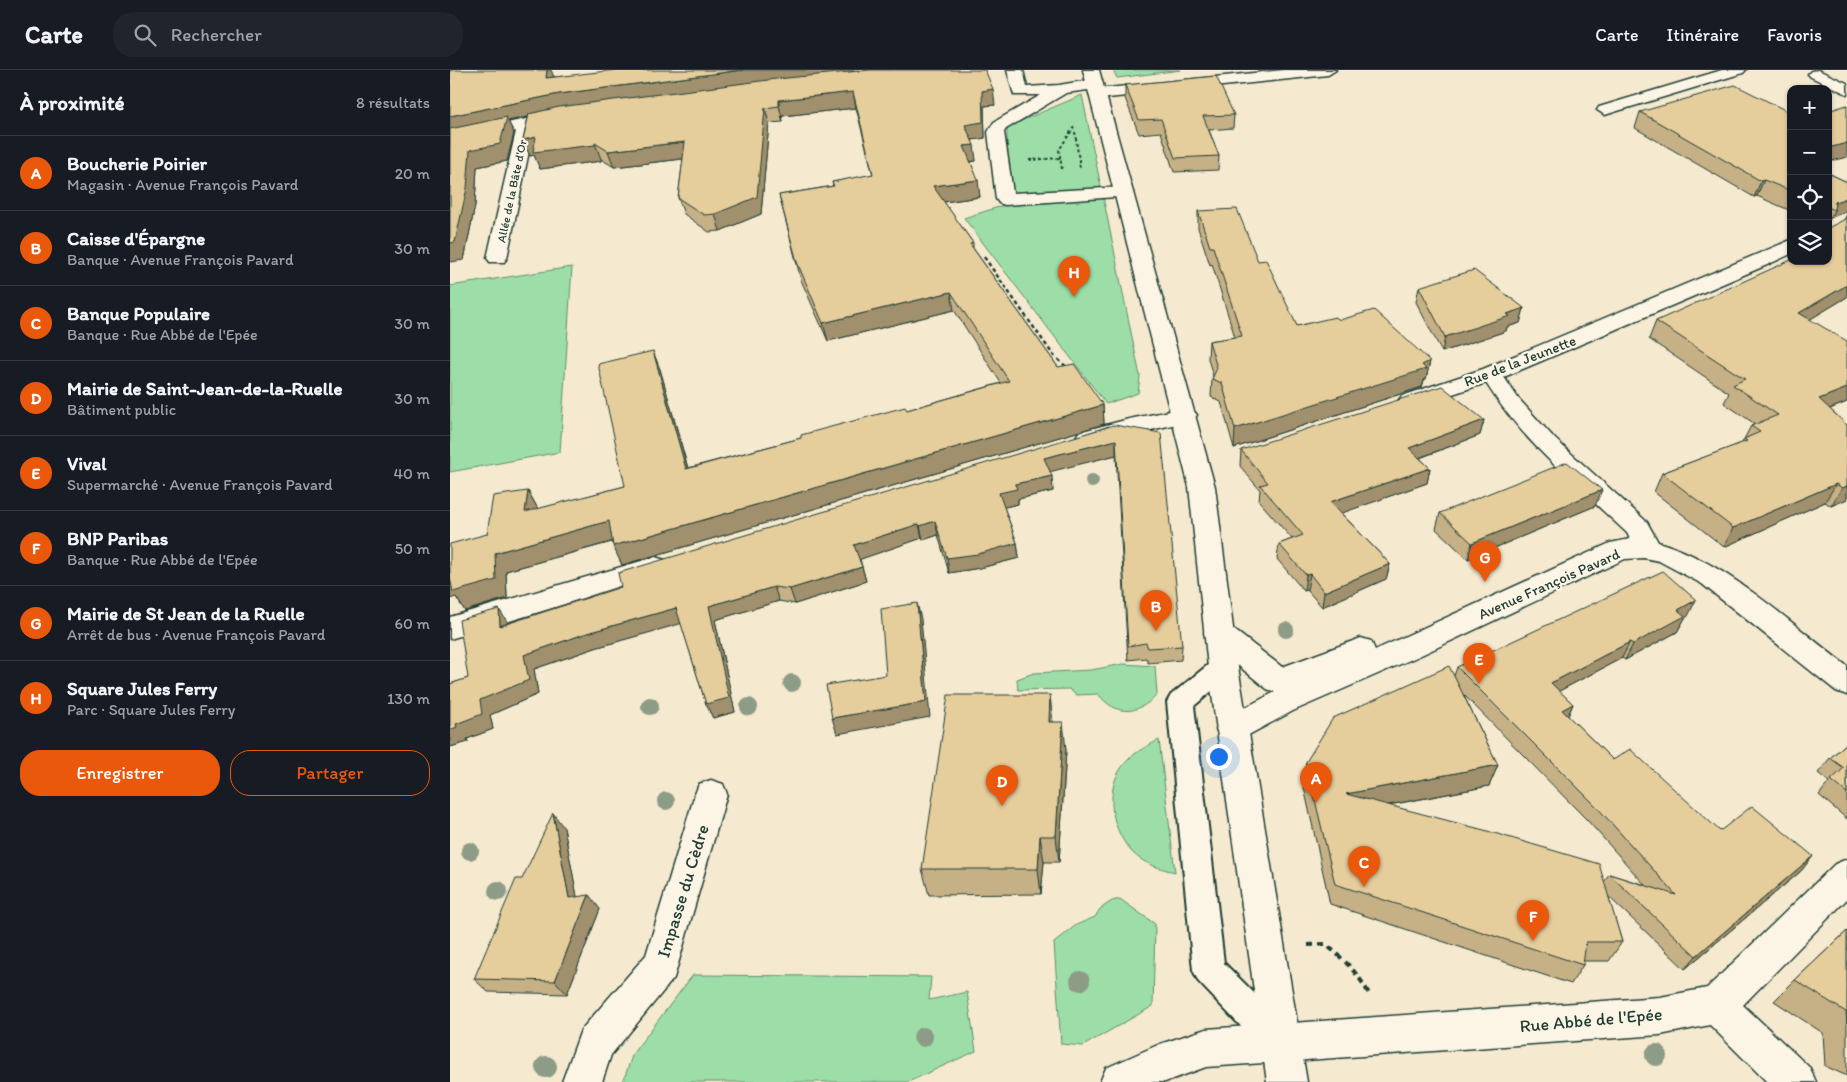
<!DOCTYPE html>
<html lang="fr">
<meta charset="utf-8">
<style>
:root{--surface:#171b24;--page:#20242c;--text:#f1f3f6;--muted:#9ea1a6;--line:#363941;--accent:#ea580c}
body{margin:0;font-family:Itim,sans-serif;background:var(--page);color:var(--text)}
.controls{position:absolute;right:15px;top:15px;display:grid;overflow:hidden;border-radius:10px;box-shadow:0 1px 4px #0004}
.controls button{width:45px;height:45px;display:grid;place-items:center;padding:0;border:0;border-bottom:1px solid var(--line);background:var(--surface);color:var(--text);font:25px sans-serif}
.you{position:absolute;left:768px;top:686px;width:18px;height:18px;margin:-12px;border:4px solid #fff;border-radius:50%;background:#1a73e8;box-shadow:0 0 0 8px #1a73e833}
.badge{display:grid;place-items:center;width:32px;height:32px;border-radius:50%;background:var(--accent);color:#fff;font-size:16px;font-weight:700}
.pin{position:absolute;translate:-50% -41px;filter:drop-shadow(0 1px 2px #0008)}
.pin::after{content:'';position:absolute;top:26px;width:18px;height:15px;background:inherit;clip-path:polygon(0 0,100% 0,50% 100%)}
.list{margin:0;padding:0;list-style:none}
h2{display:flex;justify-content:space-between;align-items:center;height:65px;margin:0;padding:0 20px;font-size:21px}
h2 small{font-size:16px;font-weight:400;color:var(--muted)}
.list li{display:grid;grid-template-columns:32px 1fr auto;gap:15px;align-items:center;box-sizing:border-box;height:75px;padding:0 20px;border-top:1px solid var(--line)}
.list b{display:block;font-size:19px;white-space:nowrap}
.list p{margin:0;font-size:16px;white-space:nowrap;color:var(--muted)}
.list em{font-size:16px;font-style:normal;color:var(--muted)}
.actions{display:flex;gap:10px;padding:15px 20px}
.actions a{flex:1;padding:11px 0;border:1px solid var(--accent);border-radius:20px;text-align:center;font-size:18px;color:var(--accent)}
.actions .main{background:var(--accent);color:#fff}
.icon{flex:none;width:28px;height:28px;fill:none;stroke:currentColor;stroke-width:2;stroke-linecap:round;stroke-linejoin:round}
.map{position:relative;flex:none;width:1397px;height:1012px;overflow:hidden}
header{display:flex;align-items:center;gap:30px;box-sizing:border-box;height:70px;padding:0 25px;background:var(--surface);border-bottom:1px solid var(--line)}
header strong{font-size:24px}
nav{display:flex;gap:28px;margin-inline-start:auto;font-size:18px}
.search{width:350px;height:45px;background:var(--page);display:flex;align-items:center;gap:12px;box-sizing:border-box;padding:0 18px;border-radius:20px;color:var(--muted);font-size:19px}
main{display:flex}
aside{flex:1;background:var(--surface)}
.map>svg:first-child{display:block}
.green{fill:#9ddea8;stroke:#5e8e6e}
.lines{fill:none;stroke-linecap:round;stroke-linejoin:round}
.service-casing{stroke:#1f3d34;stroke-width:4}
.minor-casing{stroke:#1f3d34;stroke-width:3}
.primary-casing{stroke:#1f3d34;stroke-width:3}
.path-far2{stroke:#1f3d34;stroke-width:2;stroke-dasharray:3 2.5;stroke-linecap:butt}
.path-far1{stroke:#1f3d34;stroke-width:2.5;stroke-dasharray:4 3;stroke-linecap:butt}
.path{stroke:#1f3d34;stroke-width:4;stroke-dasharray:6 5;stroke-linecap:butt}
.service{fill:#fcf5e5;fill-rule:evenodd}
.minor{fill:#fcf5e5;fill-rule:evenodd}
.primary{fill:#fcf5e5;fill-rule:evenodd}
.tree{fill:#8d9c86}
.wall{fill:#c6b086;stroke:#1f3d34;fill-rule:evenodd}
.shaded-wall{fill:#a1906d;stroke:#1f3d34}
.building{fill:#e6cd9c;stroke:#1f3d34}
.labels{text-anchor:middle;stroke-width:4.5;stroke-linejoin:round;paint-order:stroke}
.far-street-label{font-size:12px;fill:#1f3d34;stroke:#fcf5e5}
.street-label{font-size:15px;fill:#1f3d34;stroke:#fcf5e5}
.near-street-label{font-size:18px;fill:#1f3d34;stroke:#fcf5e5}
</style>
<header>
<strong>Carte</strong>
<div class="search"><svg class="icon" aria-label="search" viewBox="0 0 24 24"><circle cx="10" cy="10" r="6"/><path d="M15 15l6 6"/></svg>Rechercher</div>
<nav><a>Carte</a><a>Itinéraire</a><a>Favoris</a></nav>
</header>
<main>
<aside>
<h2>À proximité<small>8 résultats</small></h2>
<ul class="list">
<li><span class="badge">A</span><div><b>Boucherie Poirier</b><p>Magasin · Avenue François Pavard</p></div><em>20 m</em></li>
<li><span class="badge">B</span><div><b>Caisse d'Épargne</b><p>Banque · Avenue François Pavard</p></div><em>30 m</em></li>
<li><span class="badge">C</span><div><b>Banque Populaire</b><p>Banque · Rue Abbé de l'Epée</p></div><em>30 m</em></li>
<li><span class="badge">D</span><div><b>Mairie de Saint-Jean-de-la-Ruelle</b><p>Bâtiment public</p></div><em>30 m</em></li>
<li><span class="badge">E</span><div><b>Vival</b><p>Supermarché · Avenue François Pavard</p></div><em>40 m</em></li>
<li><span class="badge">F</span><div><b>BNP Paribas</b><p>Banque · Rue Abbé de l'Epée</p></div><em>50 m</em></li>
<li><span class="badge">G</span><div><b>Mairie de St Jean de la Ruelle</b><p>Arrêt de bus · Avenue François Pavard</p></div><em>60 m</em></li>
<li><span class="badge">H</span><div><b>Square Jules Ferry</b><p>Parc · Square Jules Ferry</p></div><em>130 m</em></li>
</ul>
<div class="actions"><a class="main">Enregistrer</a><a>Partager</a></div>
</aside>
<div class="map">
<svg width="1397" height="1012" viewBox="0 0 1397 1012">
<rect width="100%" height="100%" fill="#f5e9cf"/>
<filter id="ink" filterUnits="userSpaceOnUse"><feTurbulence type="fractalNoise" baseFrequency=".02" numOctaves="2"/><feDisplacementMap in="SourceGraphic" scale="10" xChannelSelector="R" yChannelSelector="G"/><feConvolveMatrix kernelMatrix="1 2 1 2 8 2 1 2 1" color-interpolation-filters="sRGB"/></filter>
<g filter="url(#ink)">
<path class="green" d="M663 0H731L667 8Z
M632 25 690 306 688 323 656 334 514 148 558 134 557 57Z
M122 197 110 382 0 402V216Z
M673 594 705 596 707 625C687 645 667 647 648 624L626 625 619 619 568 620 567 609 584 603 641 600Z
M709 670 725 802C711 799 694 794 683 783 663 763 653 723 672 697 681 684 695 677 709 670Z
M670 829 705 854 703 936 633 976 611 974 604 873 626 855 645 847 650 839 662 831Z
M243 905 481 907 479 930 517 922 526 981 458 1012H173L183 983Z"/>
<g class="lines">
<g class="service-casing">
<path id="service" d="M773 587 782 590 786 597 782 604 744 636 774 893 842 961 847 973 842 985 830 990 818 985 748 911 743 900 717 632 721 625 764 590Z"/>
</g>
<g class="minor-casing">
<path id="minor" d="M557 0H573L577 17 609 15 645 9 653 14 645 19 616 23 556 59 554 62 563 123 674 117 680 118 683 122 680 126 555 135 549 133 546 129 538 62 544 52 591 25H564Z
M834 0H886L878 5 648 29 640 24 648 19Z
M1272 0H1296L1293 3 1161 43 1155 45 1147 40 1149 37Z
M1368 0 1397 13V24L1361 7 1358 4 1361 1Z
M114 41 120 43 122 46 120 49 84 57 57 188 54 192H40L37 188 66 61 0 75V65Z
M1341 170V184L1317 195 1054 307 1068 328 1105 369 1197 452 1208 472C1277 492 1340 553 1397 596V625L1386 621 1252 514 1209 491 1194 488 1175 489 969 586 843 641 793 668 782 672 771 668 766 659 771 650 825 622 817 619 758 571 754 563 758 555 768 552 778 555 832 597 911 568 921 571 925 580 1160 473 1180 469 1177 463C1127 416 1073 372 1036 313L960 338 952 336 948 331 952 326 1033 299Z
M735 338 743 340 747 345 743 350 638 375 629 372 626 367 629 362 679 349Z
M205 487 215 490 219 497 215 504 0 569V547Z
M261 710 273 714 277 724 224 908 161 985 152 1012H112L131 960 196 885 245 724 249 714Z
M1397 789V829L1293 935 1360 998 1366 1012H1317L1260 955 1210 965 756 997 715 1012H650L656 998 710 974 756 959 1210 927 1257 918 1385 794Z"/>
</g>
<g class="primary-casing">
<path id="primary" d="M633 0H649L765 417 788 597 857 1012H817L758 597 739 417Z"/>
</g>
<path class="path-far2" d="M625 62 630 98
M579 90 610 88
M612 99 609 80 624 57"/>
<path class="path-far1" d="M534 187 604 286 618 298"/>
<path class="path" d="M858 875 875 874C894 889 909 904 920 926"/>
<use href="#service" class="service"/>
<use href="#minor" class="minor"/>
<use href="#primary" class="primary"/>
</g>
<g class="tree">
<circle cx="642" cy="411" r="7"/>
<circle cx="836" cy="560" r="8"/>
<circle cx="342" cy="613" r="9"/>
<circle cx="200" cy="636" r="9"/>
<circle cx="299" cy="637" r="9"/>
<circle cx="216" cy="731" r="9"/>
<circle cx="20" cy="781" r="9"/>
<circle cx="48" cy="821" r="10"/>
<circle cx="630" cy="911" r="10"/>
<circle cx="473" cy="967" r="10"/>
<circle cx="1206" cy="985" r="11"/>
<circle cx="96" cy="997" r="11"/>
</g>
<path class="wall" d="M0 0 545 35 534 36 535 68 522 70 526 91 521 92 530 127 494 132 523 173V178L608 297 653 335 654 354 172 495 162 472 56 501 57 528 15 541 6 527 37 464 78 421 88 439 175 416 210 299 238 398 457 340 551 313 504 240 378 271 351 210 329 125 383 116 382 112 423 105 406 38 332 46 333 52 319 53 311 144 270 161 259 162 234 144 228 128 233 89 164 97 151 89V91L90 99 84 85 80 86 73 70 78 47 58 51 64 63 57 91 27 97 25 135 14 190Z
M675 15 784 45 783 58 759 60 769 86 768 100 724 102 711 62 689 64 675 28Z
M1190 42 1341 43V141L1307 126 1304 127 1185 58Z
M1378 103 1397 112V142L1396 141 1380 148 1378 152Z
M748 141 808 191 847 256 890 250 980 291 976 309 974 310 972 317 784 378 771 332 761 327 762 309 763 306 758 289 759 271 785 267 762 194 760 195 748 158Z
M1397 144V227L1360 249 1397 332 1380 339 1397 355V429L1381 436 1375 432 1274 477 1204 422 1212 403 1292 373 1301 356 1305 354 1274 333 1279 323 1199 269 1206 251 1378 191 1394 150Z
M969 217 1074 238 1070 253 1057 257 1056 261 992 282 966 232Z
M1034 350 1030 365 970 388 980 398 977 413 891 443 940 494 936 509 872 537 857 520 854 521 827 489 829 474 842 469 809 431 810 420 790 396 791 380Z
M659 356 732 576 731 590 698 593 696 588 678 590 666 385 600 401 603 421 568 429V434L554 437 567 473 569 488 530 498 499 503 488 465 473 470 472 468 410 489 416 511 345 534 329 531 265 550 285 642 263 648 256 634 231 553 145 578 84 599 88 624 40 645 43 659 17 669 18 672 0 677V614L18 608 58 553Z
M1145 436 1018 489 986 459 990 443Z
M1238 546 1235 548 1227 562 1175 590 1172 588 1109 621 1123 634 1118 646 1163 690 1270 761 1363 786 1351 801 1235 899 1158 826 1172 872 1159 891H1134L1133 895 1121 914 880 834 853 713 856 692 1004 606 1007 597ZM1013 624 1137 750 1195 815 1159 804 1154 812 940 735 1039 716 1048 695Z
M603 652 616 680 609 792H594L591 824 479 825 472 799Z
M1397 673V749L1369 725 1379 712 1368 703 1380 688Z
M114 758 127 827 150 839 117 924 38 922 24 909Z
M1397 861V1006L1375 996 1373 963 1324 931 1345 910Z"/>
<path class="shaded-wall" d="M97 0H101L104 7 96 8Z
M293 0H441L115 39 58 51 64 63 57 91 27 97 25 135 14 190 0 192V46L109 24Z
M543 19 545 35 534 36 535 68 516 71 515 55 532 21Z
M403 22 406 38 332 46 333 52 329 36V30Z
M315 38 319 53 311 144 270 161 265 144Z
M86 67 145 73 151 89V91L90 99 84 85 80 86 73 70Z
M235 72 240 88 164 97 158 81Z
M1397 73V87L1378 92V78Z
M524 75 526 91 516 92 514 76Z
M528 110 530 127 486 133 483 116Z
M1314 110 1307 126 1304 127 1311 111Z
M1397 128V140L1396 141 1380 148 1384 140 1385 132Z
M1397 215V227L1341 261 1349 243Z
M501 222 504 240 378 271 373 253Z
M1074 238 1070 253 1057 257 1056 261 992 282 995 267Z
M203 281 210 299 243 417 236 399Z
M980 291 976 309 974 310 972 317 784 378 785 359Z
M1397 318V332L1359 347 1369 329Z
M653 335 654 354 172 495 163 476Z
M1034 350 1030 365 955 393 959 378Z
M666 370V385L595 403 594 388Z
M980 398 977 413 878 448 880 432Z
M602 406 603 421 568 429V434L551 438 549 423 565 414Z
M1386 414 1375 432 1274 477 1283 458Z
M1397 416V429L1381 436 1392 418Z
M1152 420 1145 436 1018 489 1022 473Z
M78 421 88 439 75 442Z
M159 451 168 470 56 501 57 528 15 541 6 527 0 529V507L45 483Z
M485 451 488 465 473 470 470 456Z
M469 454 472 468 408 490 404 475Z
M567 473 569 488 530 498 499 503 497 488Z
M940 494 936 509 872 537 874 522Z
M412 497 416 511 345 534 340 519Z
M860 504 857 520 854 521 856 505Z
M324 517 329 531 265 550 285 642 263 648 256 634 259 536Z
M1246 530 1238 546 1235 548 1227 562 1175 590 1183 574 1228 540Z
M467 533 471 549 480 647 387 664 382 648 476 632Z
M226 538 233 553 145 578 84 599 88 624 40 645 43 659 17 669 18 672 0 677V660L6 654 74 585 137 563Z
M49 539 58 553 50 556Z
M1180 572 1172 588 1094 629 1101 613Z
M600 625 603 653 599 652Z
M1123 634 1116 650 1112 640Z
M613 652 616 680 609 792 606 766Z
M1048 695 1039 716 891 744 896 724Z
M103 743 114 758 130 842 119 828Z
M590 766 594 792 591 824 588 799Z
M1363 786 1351 801 1235 899 1246 886Z
M139 825 150 839 117 924 105 911Z"/>
<path class="building" d="M0 0H97L96 8 166 0H293L109 24 0 46Z
M420 0H535L543 19 532 21 533 52 515 55 524 75 514 76 528 110 483 116 523 173 520 174 608 297 624 294 653 335 163 476 159 451 45 483 46 510 3 522 0 507V474L37 464 43 426 78 421 75 442 175 416 148 294 203 281 236 399 351 368V365L455 337 457 340 559 311 501 222 373 253 347 192 329 125 384 116 382 112 423 104 403 22 329 30V36L315 38 307 127 265 144 254 145 228 128 235 72 158 81 145 73V75L83 82 86 67 73 70 79 44 109 37 326 9Z
M766 6 784 45 753 46 769 86 725 88 711 49 689 50 675 15Z
M1285 15 1341 43V121L1314 110 1311 111 1190 42Z
M1397 35V73L1378 78V41Z
M57 47 50 74 20 80 17 118 5 172 0 173V59Z
M1378 103 1397 112V128L1385 132 1384 140 1378 137Z
M787 139 808 191 816 190 847 256 885 247 890 250 924 240 980 291 972 295 976 299 785 359 772 313 762 309 767 298 759 271 792 266 763 177H760L748 141Z
M1397 148V215L1349 243 1397 271V318L1369 329 1397 355V416L1392 418 1386 414 1283 458 1212 403 1297 371 1294 369 1310 362 1301 356 1328 345 1283 315 1295 309 1206 251 1341 190V191H1378V158Z
M1024 200 1074 238 1057 244 1060 246 995 267 969 217Z
M992 316 1034 350 959 378 980 398 880 432 940 494 874 522 860 504 856 505 829 474 853 465 810 415 818 413 791 380Z
M664 355 711 363 732 576 698 578 696 573 678 576 666 370 594 388 602 406 565 414 567 419 549 423 567 473 528 484 497 488 485 451 470 456 469 454 404 475 412 497 340 519 324 517 259 536 279 628 256 634 226 538 137 563 74 585 79 610 30 630 32 644 6 654 7 657 0 660V614L18 608 9 550 49 539 50 556 171 517 168 503Z
M1117 392 1152 420 1022 473 990 443Z
M1213 501 1246 530 1228 540 1235 546 1183 574 1180 572 1101 613 1123 634 1112 640 1163 690 1180 679 1270 761 1302 736 1363 786 1246 886 1159 804 1226 825 1145 735 1007 597Z
M467 533 476 632 382 648 376 615 436 605 431 539Z
M999 596 1048 695 896 724 1034 760 1149 794 1172 872H1136L1133 895 885 814 856 692 883 648Z
M498 625H600L599 652H613L606 766H590L588 799H472Z
M1397 673V723L1381 710 1394 698 1380 688Z
M103 743 119 828 139 825 105 911 24 909 66 809H72Z
M1397 861V953L1396 942 1345 910Z"/>
</g>
<g class="labels">
<g class="far-street-label">
<text transform="translate(62 121) rotate(-78)" y="4">Allée de la Bâte d'Or</text>
</g>
<g class="street-label">
<text transform="translate(1070 291) rotate(-21)" y="5">Rue de la Jeunette</text>
<text transform="translate(1099 514) rotate(-24)" y="5">Avenue François Pavard</text>
</g>
<g class="near-street-label">
<text transform="translate(233 821) rotate(-73)" y="6">Impasse du Cèdre</text>
<text transform="translate(1141 950) rotate(-5)" y="6">Rue Abbé de l'Epée</text>
</g>
</g>
</svg>
<div class="controls">
<button>+</button>
<button>−</button>
<button><svg class="icon" aria-label="locate" viewBox="0 0 24 24"><circle cx="12" cy="12" r="6"/><path d="M12 2v4M12 18v4M2 12h4M18 12h4"/></svg></button>
<button><svg class="icon" aria-label="layers" viewBox="0 0 24 24"><path d="M12 4l9 5-9 5-9-5zM3 14l9 5 9-5"/></svg></button>
</div>
<div class="you"></div>
<div class="pin badge" style="left:866px;top:733px">A</div>
<div class="pin badge" style="left:706px;top:561px">B</div>
<div class="pin badge" style="left:914px;top:817px">C</div>
<div class="pin badge" style="left:552px;top:736px">D</div>
<div class="pin badge" style="left:1029px;top:614px">E</div>
<div class="pin badge" style="left:1083px;top:871px">F</div>
<div class="pin badge" style="left:1035px;top:512px">G</div>
<div class="pin badge" style="left:624px;top:227px">H</div>
</div>
</main>
